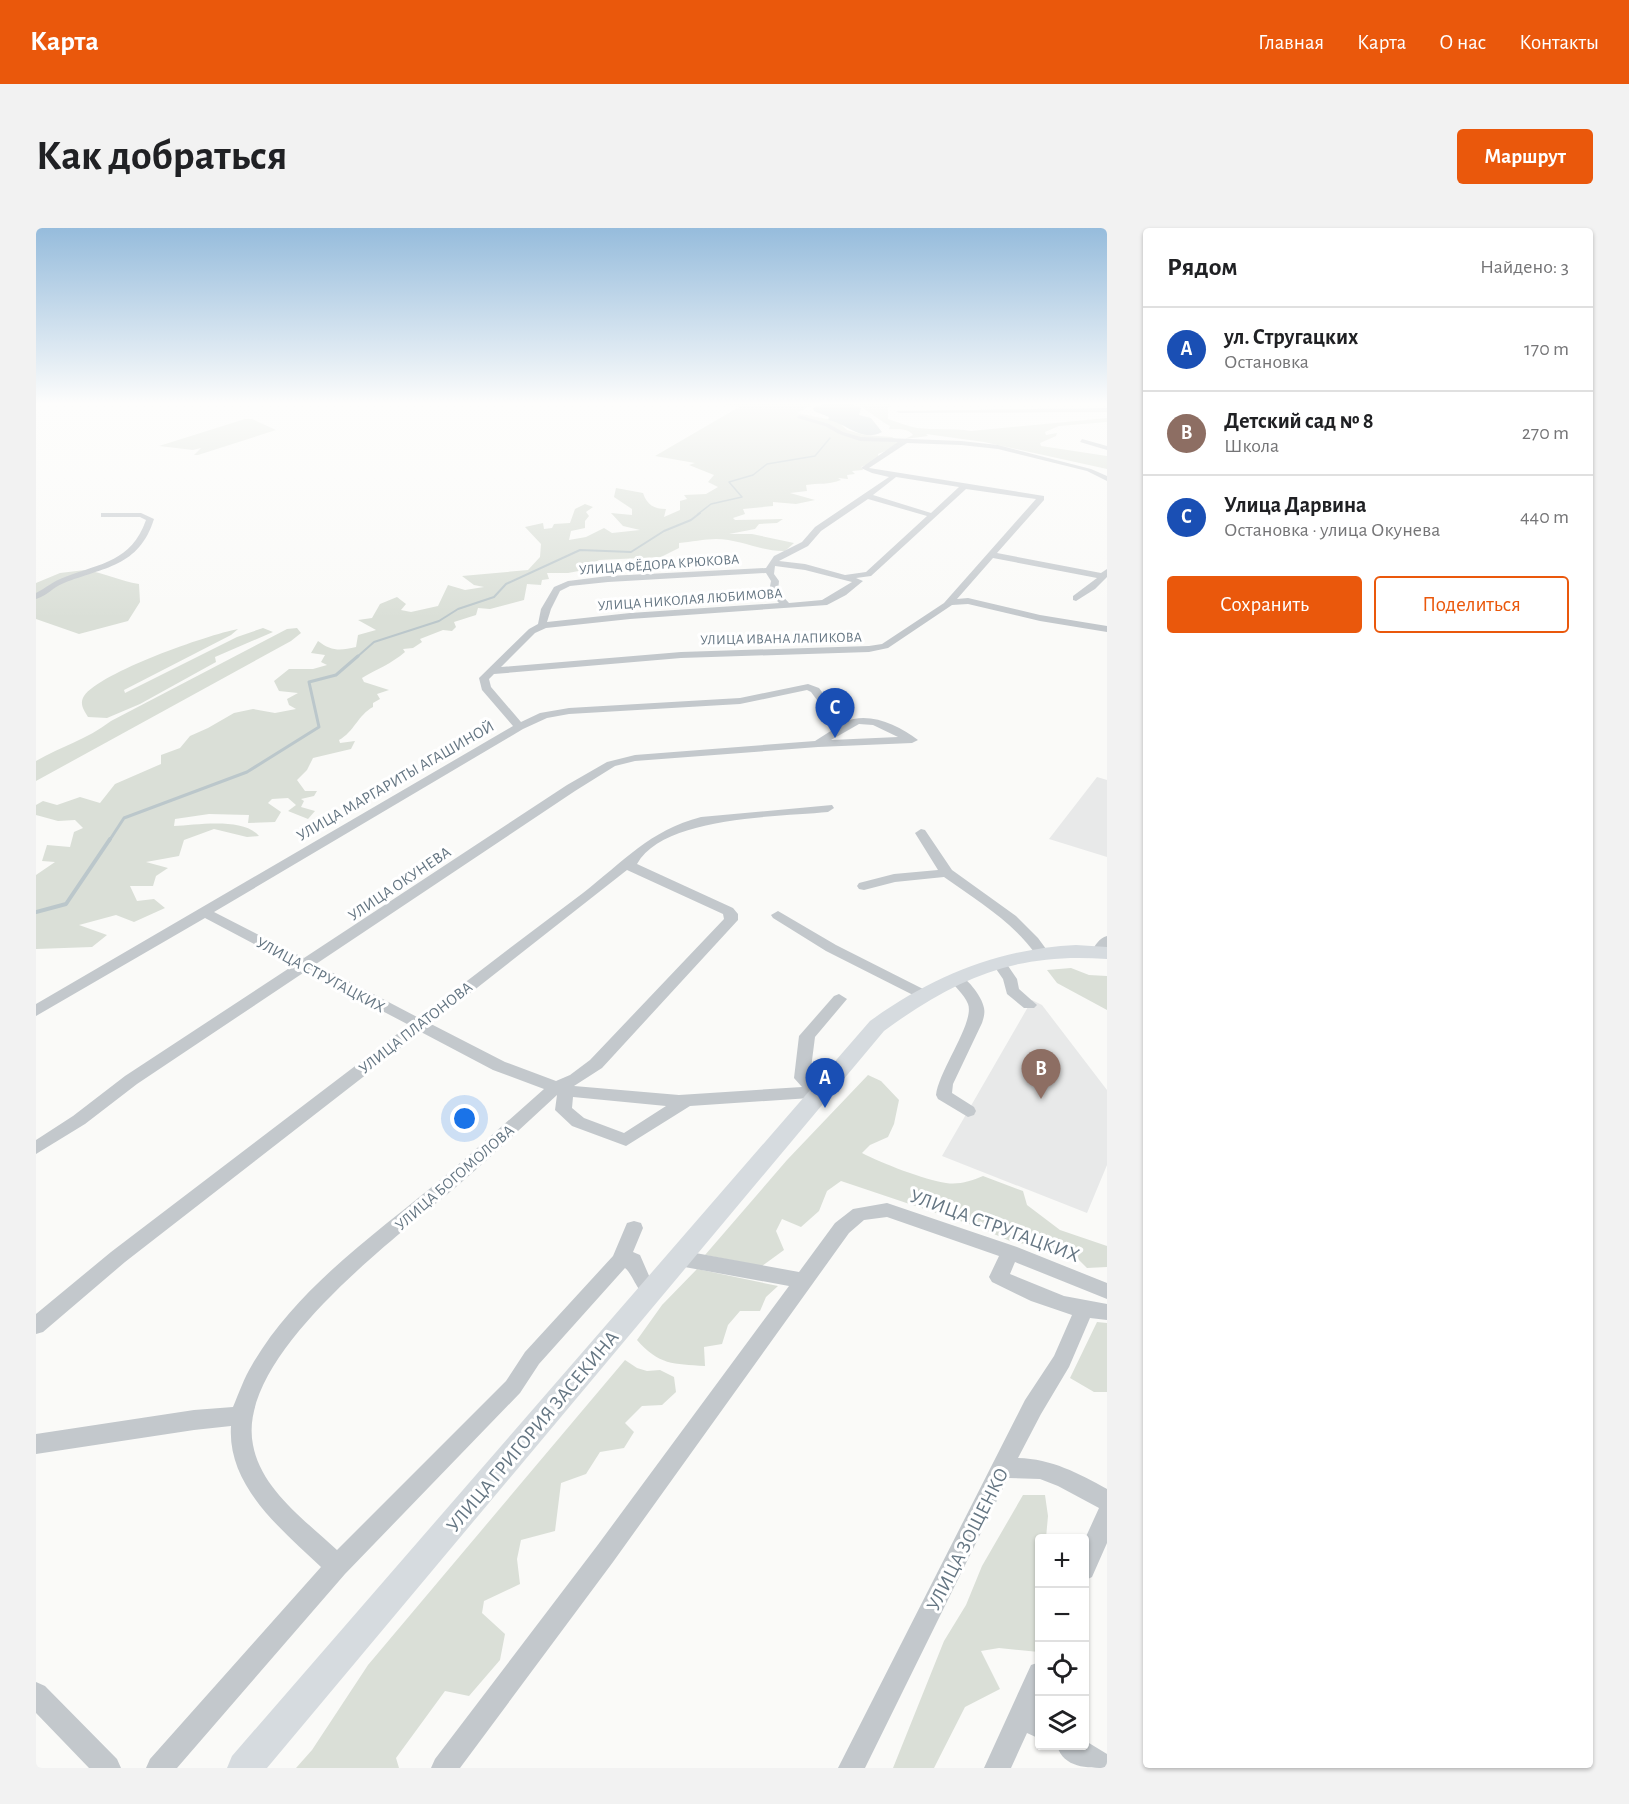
<!DOCTYPE html>
<html lang="ru">
<meta charset="utf-8">
<style>
:root{--surface:#fff;--page:#f2f2f2;--text:#202124;--muted:#757577;--line:#e0e0e0;--accent:#ea580c}
body{margin:0;font-family:"Alegreya Sans",sans-serif;background:var(--page);color:var(--text)}
.controls{position:absolute;right:18px;bottom:18px;display:grid;overflow:hidden;border-radius:6px;box-shadow:0 2px 4px #0004}
.controls button{width:54px;height:54px;display:grid;place-items:center;padding:0;border:0;border-bottom:2px solid var(--line);background:var(--surface);color:var(--text);font:30px sans-serif}
.you{position:absolute;left:429px;top:891px;width:21px;height:21px;margin:-15px;border:4px solid #fff;border-radius:50%;background:#1a73e8;box-shadow:0 0 0 9px #1a73e833}
.badge{display:grid;place-items:center;width:39px;height:39px;border-radius:50%;background:var(--accent);color:#fff;font-size:20px;font-weight:700}
.pin{position:absolute;translate:-50% -50px;filter:drop-shadow(0 2px 3px #0008)}
.pin::after{content:'';position:absolute;top:32px;width:21px;height:18px;background:inherit;clip-path:polygon(0 0,100% 0,50% 100%)}
.list{margin:0;padding:0;list-style:none}
h2{display:flex;justify-content:space-between;align-items:center;height:78px;margin:0;padding:0 24px;font-size:26px}
h2 small{font-size:20px;font-weight:400;color:var(--muted)}
.list li{display:grid;grid-template-columns:39px 1fr auto;gap:18px;align-items:center;box-sizing:border-box;height:84px;padding:0 24px;border-top:2px solid var(--line)}
.list b{display:block;font-size:22px;white-space:nowrap}
.list p{margin:0;font-size:20px;white-space:nowrap;color:var(--muted)}
.list em{font-size:20px;font-style:normal;color:var(--muted)}
.actions{display:flex;gap:12px;padding:18px 24px}
.actions a{flex:1;padding:14px 0;border:2px solid var(--accent);border-radius:6px;text-align:center;font-size:21px;color:var(--accent)}
.actions .main{background:var(--accent);color:#fff}
.icon{flex:none;width:33px;height:33px;fill:none;stroke:currentColor;stroke-width:2;stroke-linecap:round;stroke-linejoin:round}
.map{position:relative;flex:none;width:1071px;height:1540px;overflow:hidden;border-radius:6px}
header{display:flex;align-items:center;gap:36px;box-sizing:border-box;height:84px;padding:0 30px;background:var(--accent);color:#fff}
header strong{font-size:28px}
nav{display:flex;gap:33px;margin-inline-start:auto;font-size:21px}
.intro{display:flex;align-items:center;justify-content:space-between;box-sizing:border-box;height:144px;padding:0 36px}
h1{margin:0;font-size:42px}
.button{padding:15px 27px;border-radius:6px;background:var(--accent);color:#fff;font-size:21px;font-weight:700}
main{display:flex;gap:36px;padding:0 36px}
aside{flex:1;background:var(--surface);border-radius:6px;box-shadow:0 2px 4px #0004}
.map>svg:first-child{display:block}
.built{fill:#e8e9e9}
.green{fill:#dadfd7}
.water{fill:#bbc7cb}
.lines{fill:none;stroke-linecap:round;stroke-linejoin:round}
.stream-far3{stroke:#bbc7cb;stroke-width:1.5}
.stream-far2{stroke:#bbc7cb;stroke-width:2}
.stream-far1{stroke:#bbc7cb;stroke-width:3}
.stream{stroke:#bbc7cb;stroke-width:4}
.minor{fill:#c3c8cc;fill-rule:evenodd}
.major{fill:#d6dbdf;fill-rule:evenodd}
.labels{text-anchor:middle;stroke-width:6;stroke-linejoin:round;paint-order:stroke}
.far-street-label{font-size:14px;fill:#657683;stroke:#fff}
.street-label{font-size:16px;fill:#657683;stroke:#fff}
.near-street-label{font-size:20px;fill:#657683;stroke:#fff}
</style>
<header>
<strong>Карта</strong>
<nav><a>Главная</a><a>Карта</a><a>О нас</a><a>Контакты</a></nav>
</header>
<div class="intro"><h1>Как добраться</h1><a class="button">Маршрут</a></div>
<main>
<div class="map">
<svg width="1071" height="1540" viewBox="0 0 1071 1540">
<rect width="100%" height="100%" fill="#fafaf8"/>
<path class="built" d="M1061 549 1071 552V629L1013 611Z
M996 772 1006 777 1071 862V937L1051 985 906 928Z"/>
<path class="green" d="M676 174H781L761 185 801 193 811 202 828 207 856 209 867 216 842 226 843 232 825 239 827 242 816 243 819 246 811 247 812 251 802 250 805 252C793 257 782 255 770 257L771 263 754 265 779 272 760 276 737 274V278L707 281 709 286 697 290 699 292 747 291 741 295 723 296 719 301 693 306H716L758 315 749 323C726 324 704 311 680 311 668 311 655 314 643 315V320L625 329 563 332 548 342 532 345H511L513 351 506 352 505 357 491 356 488 372 454 381 442 380 440 387 418 394 420 399 416 403 407 402 384 411 386 414 377 420 367 421 369 424C355 436 341 441 326 450L328 454 353 462 341 466 344 471 337 475V479C322 487 318 504 303 512L304 515 319 513 315 521 277 530 271 542 261 552 269 563H281L278 568 265 571 268 573 265 579 279 583 272 591 252 583 260 577 252 570 236 571 232 575 245 584 239 594 212 595 213 587 173 586 139 591 138 598C161 597 207 589 223 608L211 609 178 601 148 612 143 628 110 634 132 640 120 648 117 658H94L101 673 118 671 129 680 98 694 80 687 43 697 71 707 56 719 0 721V647L19 634 6 633 11 617 34 619 38 604 47 600 39 592 22 593 0 587V577L7 573 21 577 44 569 64 575 79 556 125 536V527L144 520 154 508 172 500 198 485 217 481 239 485 260 481 253 477 251 471 262 465 243 463 238 453 253 441H277L291 437 285 434 289 427 275 425 282 413C295 423 304 423 320 419L322 407 340 402 322 392 336 390 344 376 361 369 370 376 365 382 375 384 402 378 412 357 429 362 448 359 438 357 426 348 492 342 504 329 505 316 489 299 507 295 508 301 516 300 518 296 534 295 539 281 549 276 557 279 550 284 553 288 549 293V300L535 303 533 312 550 309 568 300 576 305 604 302 587 298 575 285 596 287V281L578 269 580 260 607 265C611 277 618 281 630 281L628 289 644 282V273L651 271 648 267 670 266 682 259 672 254 678 247 653 237 659 235 619 228 703 179Z
M814 174H849L855 177 852 180V191C862 194 871 198 881 200 899 202 917 200 935 203L1071 190V194L1023 198 1009 204 1010 207 1021 205 1020 208 1004 215 1005 218 1071 228V241L948 214 890 206 892 208 869 211 877 207C871 199 862 202 853 201L854 198C839 190 830 179 814 174Z
M209 191H216L240 202 162 227H158L165 220 157 222 123 218Z
M49 342C69 345 84 353 103 356L104 374 92 393 43 406 0 391V355L24 345Z
M227 400 237 404 179 429 180 434 104 476 71 490 52 489C48 482 43 476 48 468 65 444 171 407 202 401L195 407 88 462 89 465 201 409Z
M261 400 265 405 255 413 0 553V533C26 518 50 512 75 493L251 401Z
M1035 740 1053 747 1071 748V782L1021 755 1011 742Z
M832 847 845 853 863 872 858 896 852 909 834 917 826 925C845 935 889 952 910 955 923 957 935 953 947 948L987 963 991 977 1024 1002 1071 1018V1039L1051 1040 1037 1026 974 1013 942 999 805 953 791 963 783 983 765 999 746 991 740 1003 748 1022 726 1038 669 1027 751 932Z
M661 1041 742 1058 730 1069 724 1083H704L692 1097 686 1116 668 1119 669 1138C637 1136 623 1137 601 1112L626 1077Z
M1061 1094 1071 1095V1164H1058L1034 1150Z
M589 1132 601 1140 611 1143 624 1142 638 1149 640 1164 626 1177 606 1178 589 1195 598 1204 588 1220 564 1224 550 1246 525 1255 519 1303 485 1312 481 1331 484 1356 448 1373 446 1385 469 1406 464 1432 433 1468 409 1463 360 1530 363 1540H260L276 1522 332 1437Z
M987 1267H1009L1012 1288 1010 1310H1004L1003 1424 963 1420 945 1423 964 1461 929 1479 898 1540H857L908 1413 930 1377 946 1338Z"/>
<path class="water" d="M793 174H810L825 180 823 187 835 190 846 204C826 215 810 195 792 192L793 189 778 183 777 180Z"/>
<g class="lines">
<path class="stream-far3" d="M662 286 675 276 706 269 693 254 717 247 731 236 779 228 794 210"/>
<path class="stream-far2" d="M321 429 338 414 403 393 422 381 458 369 470 356 544 322 595 324 628 303 655 292 664 285"/>
<path class="stream-far1" d="M73 613 88 590 211 544 283 499 273 454 300 447 322 428"/>
<path class="stream" d="M0 684 30 676 74 611"/>
<path class="minor" d="M1071 180V184L863 185 860 183Z
M763 187 793 196 807 204 825 209 925 213 962 217 1055 241 1071 248V253L1051 243 962 221 925 217 871 215 833 240 1008 268V272L961 325 1065 345 1071 341V349L1059 361 1040 373 1037 372V368L1061 350 957 330 921 371 932 370 1004 387 1071 398V404L1004 393 932 376 916 377 852 420 833 424 645 430 458 446 453 451 455 459 485 494 504 485 533 480 704 470 772 456 783 460 808 494C833 483 862 497 882 512L876 515 782 519 599 533 579 538 539 563 280 736 383 790C437 748 492 706 547 665 587 634 614 602 665 589L796 577 798 580 792 584C743 589 627 588 601 636L697 680 702 686V692L566 840 538 858 643 867 766 859 758 850 763 808 798 768 803 766 811 771 779 809 774 848 791 865 789 869 654 878 590 918 536 898 519 882 521 867C487 898 455 929 420 959 360 1010 199 1128 217 1217 225 1261 270 1293 301 1322L470 1153 489 1124 577 1028 591 995 598 993 605 995 607 1000 597 1024 604 1027 614 1050 624 1055 627 1061 624 1067C601 1074 600 1049 589 1040L503 1136 484 1165 309 1346 141 1540H110L114 1531 285 1339C245 1301 191 1258 195 1198L158 1202 0 1226V1206L158 1182 197 1179C203 1165 208 1150 216 1137 261 1059 341 1005 408 949 442 920 475 890 508 861L457 842 385 804 89 1034 7 1104 0 1106V1086L75 1024 373 797 270 743 101 856 49 896 0 926V912L37 888 89 848 258 737 169 690 0 788V776L477 498 446 462 443 450 493 401 502 396 505 381 518 359 532 353 572 348 730 340 738 328 766 314 779 299 853 249 836 245 825 240 862 214 824 213 803 206 789 198 761 190ZM860 249 923 259 895 285 837 267ZM930 261 1000 271 908 375 846 416 833 418 645 424 465 439 499 405 510 400 594 391 791 377 810 367 827 353 820 350 835 348ZM832 271 891 288 830 344 809 347 769 336 743 333 772 318 785 303ZM739 338 769 342 816 354 786 372 753 375 742 363 743 353 738 346ZM730 345 735 353 733 364 743 375 594 385 511 394 515 381 524 363 534 358 572 354ZM771 462 775 464 801 499 779 513 599 527 571 534 531 557 268 730 178 684 487 501 511 490 533 486 704 476ZM823 496 837 497 862 509 795 512ZM591 642 687 686 688 691 554 832 534 847 520 853 469 834 395 796ZM537 869 630 878 588 905 548 890 536 880Z
M1046 211 1071 218V222L1044 214Z
M65 285H105L118 291C103 339 68 339 28 355 17 359 11 368 0 371V365C10 360 17 353 29 349 65 335 95 334 110 292L104 289H65Z
M885 601 889 602 916 642 980 688 1002 710 1013 725 1011 728H1001C977 694 942 673 908 649L859 654 828 662 823 661 821 658 823 655 858 646 902 642 879 605Z
M742 683 800 717 891 763 893 766 891 769H881L790 723 737 690 735 687Z
M1071 708V722L1067 727H1057L1055 724C1059 718 1063 710 1071 708Z
M963 731 968 732 981 751 983 761 1001 777 998 780H988L971 766 967 751 956 735Z
M919 745C930 748 946 768 948 780 949 785 948 789 946 795L917 856 916 865 938 879 940 883 938 887 932 889 902 871 900 867C903 842 939 794 932 776 928 766 918 758 912 750Z
M851 975 981 1019 1071 1055V1071L979 1034 974 1046 1028 1068 1071 1076V1092L1054 1090 1033 1139 1005 1186 982 1230C1016 1231 1042 1245 1071 1261V1315L1056 1349 1048 1353V1313L1063 1280 1022 1258 1004 1251 972 1250 829 1540H802L989 1172 1018 1128 1036 1087 995 1073 956 1054 953 1049 963 1028 851 989 828 992 813 1005 577 1334 424 1540H395L399 1531 561 1318 753 1058 643 1038 636 1035 634 1030 636 1025 643 1022 763 1044 799 995 817 981Z
M1004 1434V1476L1001 1481 1004 1483V1511L991 1505 975 1540H948L995 1437Z
M0 1454 9 1458 81 1531 85 1540H53L0 1485Z
M1048 1512 1071 1526V1540C1051 1540 1028 1540 1021 1518H1048Z"/>
<path class="major" d="M1040 717 1071 719V731C980 724 920 750 848 803L231 1540H191L196 1528 834 793C897 748 962 721 1040 717Z"/>
</g>
<linearGradient id="sky" x2="0" y2="1"><stop stop-color="#96bcdc"/><stop offset="0.45" stop-color="#fdfdfc"/><stop offset="1" stop-color="#fdfdfc" stop-opacity="0"/></linearGradient>
<rect width="1071" height="390" fill="url(#sky)"/>
<g class="labels">
<g class="far-street-label">
<text transform="translate(623 336) rotate(-4)" y="5">УЛИЦА ФЁДОРА КРЮКОВА</text>
<text transform="translate(654 371) rotate(-4)" y="5">УЛИЦА НИКОЛАЯ ЛЮБИМОВА</text>
<text transform="translate(745 410) rotate(-1)" y="5">УЛИЦА ИВАНА ЛАПИКОВА</text>
</g>
<g class="street-label">
<text transform="translate(359 552) rotate(-30)" y="6">УЛИЦА МАРГАРИТЫ АГАШИНОЙ</text>
<text transform="translate(363 655) rotate(-34)" y="6">УЛИЦА ОКУНЕВА</text>
<text transform="translate(285 746) rotate(28)" y="6">УЛИЦА СТРУГАЦКИХ</text>
<text transform="translate(379 799) rotate(-38)" y="6">УЛИЦА ПЛАТОНОВА</text>
<text transform="translate(418 949) rotate(-41)" y="6">УЛИЦА БОГОМОЛОВА</text>
</g>
<g class="near-street-label">
<text transform="translate(959 997) rotate(20)" y="7">УЛИЦА СТРУГАЦКИХ</text>
<text transform="translate(496 1203) rotate(-50)" y="7">УЛИЦА ГРИГОРИЯ ЗАСЕКИНА</text>
<text transform="translate(931 1311) rotate(-63)" y="7">УЛИЦА ЗОЩЕНКО</text>
</g>
</g>
</svg>
<div class="controls">
<button>+</button>
<button>−</button>
<button><svg class="icon" aria-label="locate" viewBox="0 0 24 24"><circle cx="12" cy="12" r="6"/><path d="M12 2v4M12 18v4M2 12h4M18 12h4"/></svg></button>
<button><svg class="icon" aria-label="layers" viewBox="0 0 24 24"><path d="M12 4l9 5-9 5-9-5zM3 14l9 5 9-5"/></svg></button>
</div>
<div class="you"></div>
<div class="pin badge" style="left:789px;top:880px;background:#1a4fb4">A</div>
<div class="pin badge" style="left:1005px;top:871px;background:#8d6e63">B</div>
<div class="pin badge" style="left:799px;top:510px;background:#1a4fb4">C</div>
</div>
<aside>
<h2>Рядом<small>Найдено: 3</small></h2>
<ul class="list">
<li><span class="badge" style="background:#1a4fb4">A</span><div><b>ул. Стругацких</b><p>Остановка</p></div><em>170 m</em></li>
<li><span class="badge" style="background:#8d6e63">B</span><div><b>Детский сад № 8</b><p>Школа</p></div><em>270 m</em></li>
<li><span class="badge" style="background:#1a4fb4">C</span><div><b>Улица Дарвина</b><p>Остановка · улица Окунева</p></div><em>440 m</em></li>
</ul>
<div class="actions"><a class="main">Сохранить</a><a>Поделиться</a></div>
</aside>
</main>
